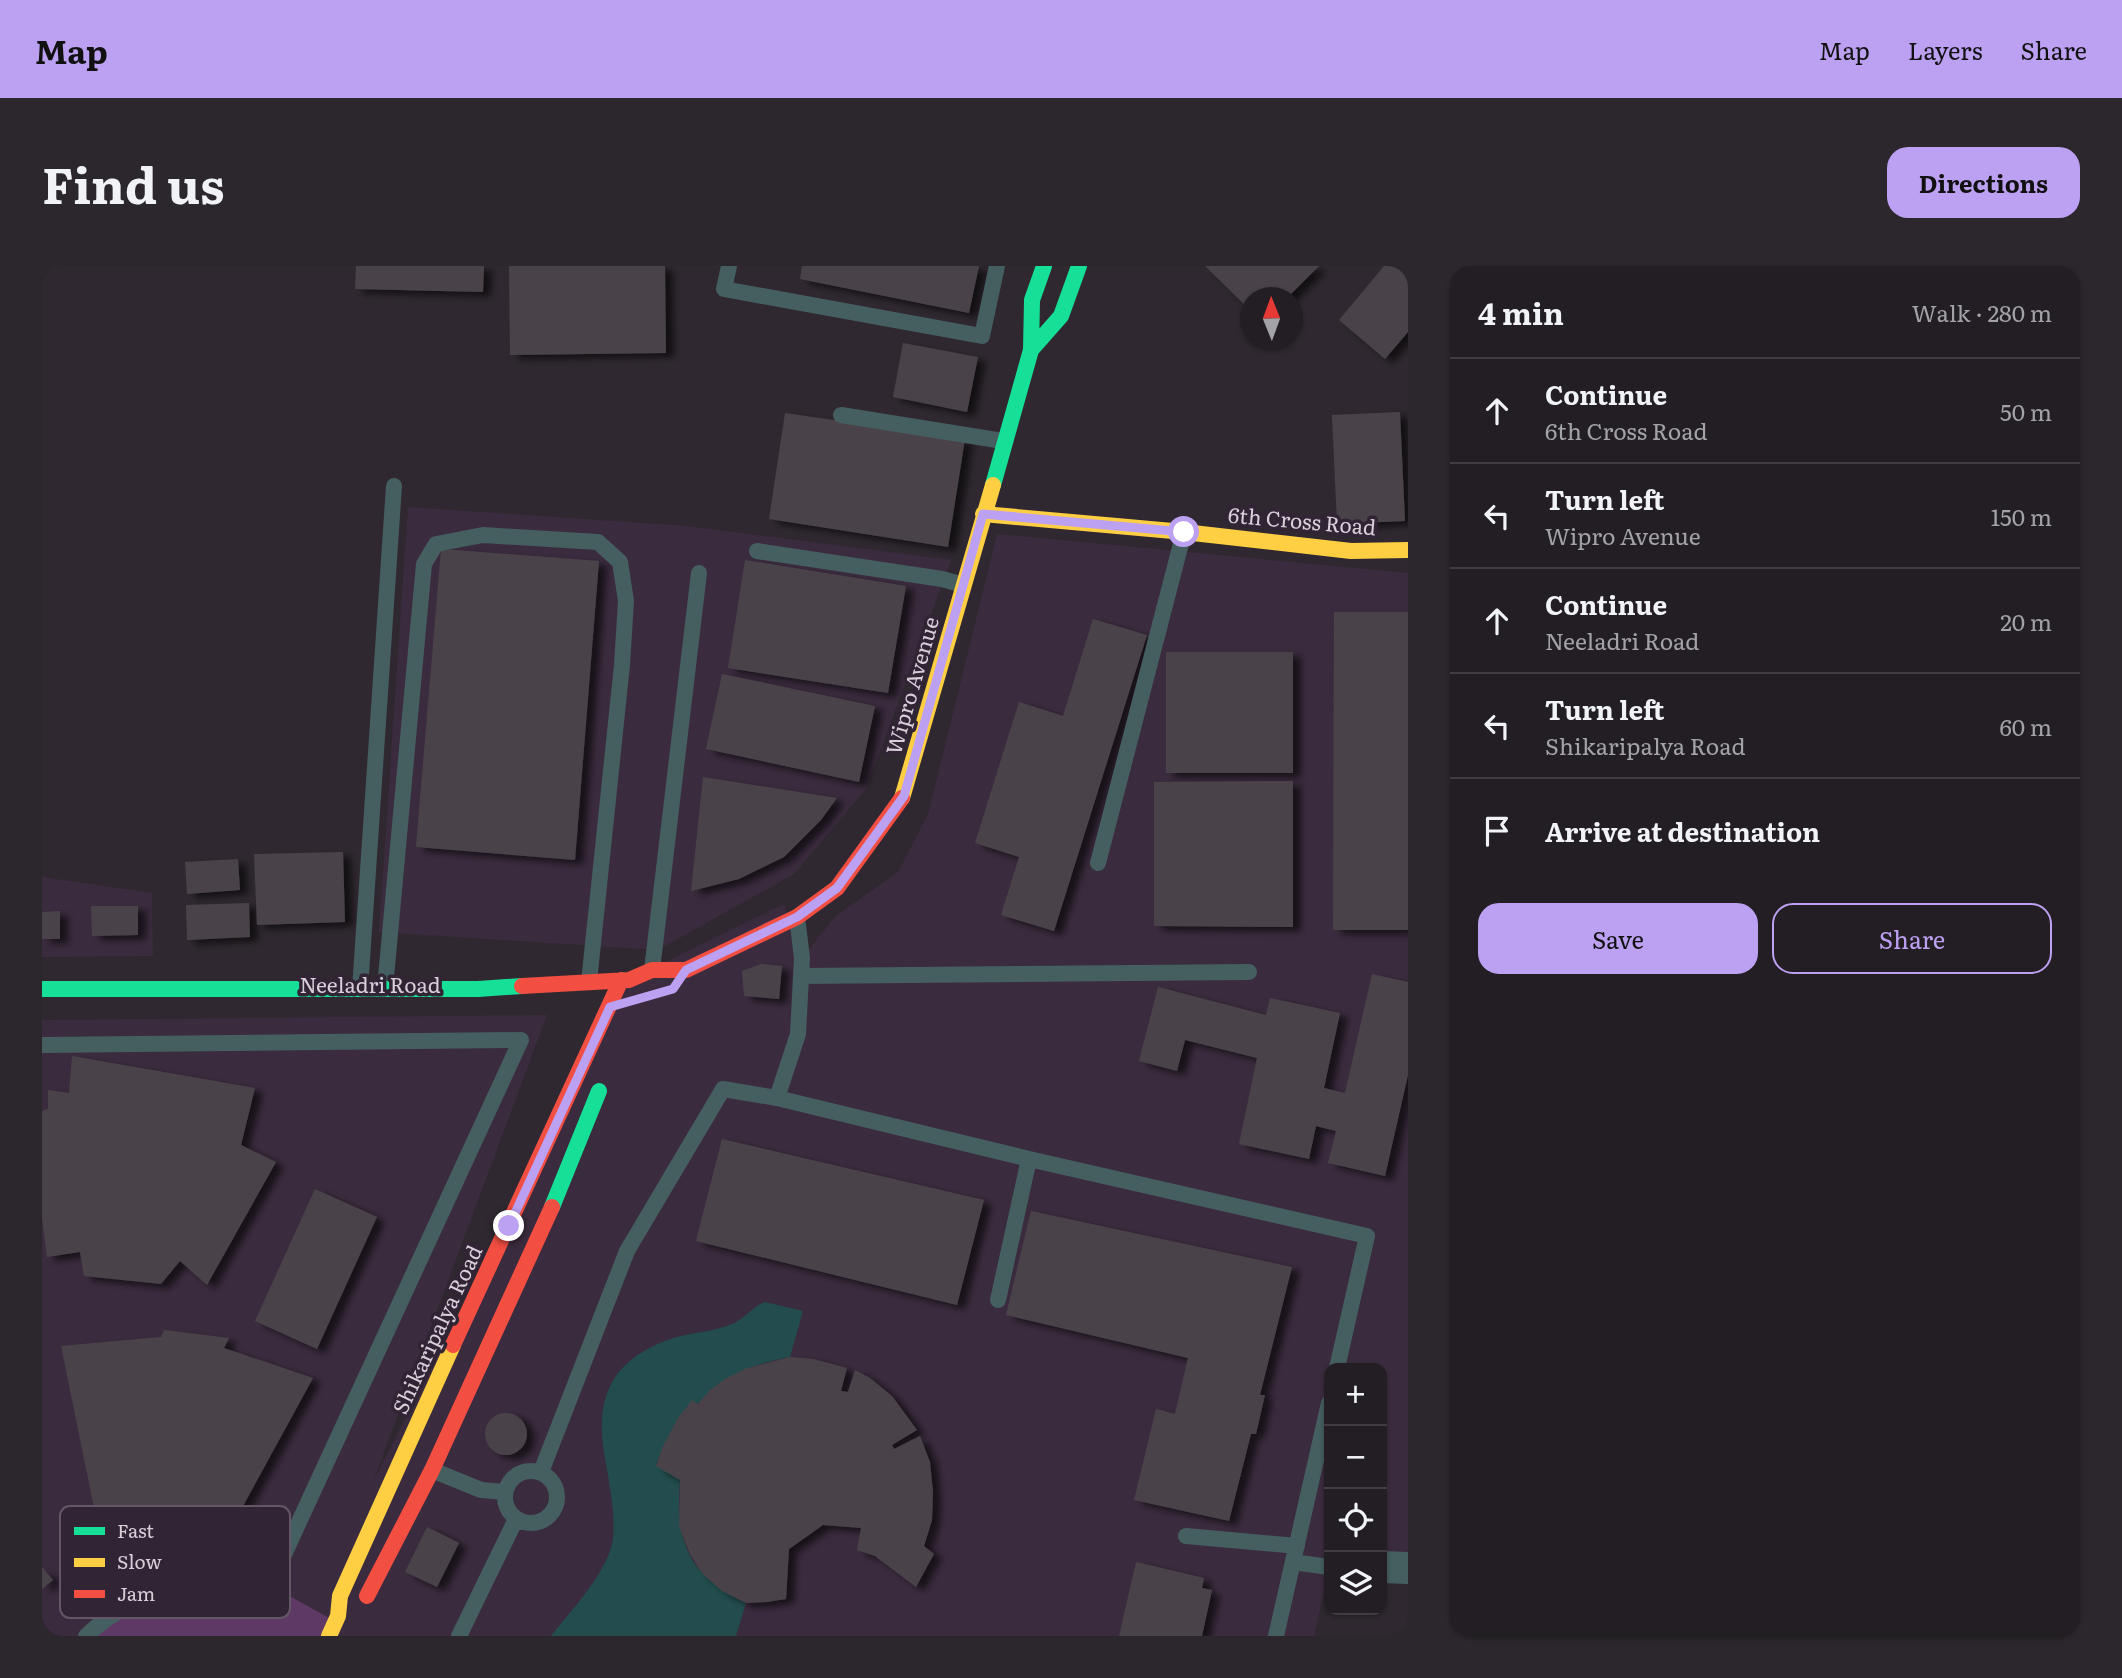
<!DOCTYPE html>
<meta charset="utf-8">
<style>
:root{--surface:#231e24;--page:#2b272c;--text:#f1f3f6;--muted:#a3a2a6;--line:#403c41;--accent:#bca0f2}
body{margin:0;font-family:Literata,serif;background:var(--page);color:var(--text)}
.controls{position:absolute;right:21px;bottom:21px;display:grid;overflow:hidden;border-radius:14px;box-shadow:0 2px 5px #0004}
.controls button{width:63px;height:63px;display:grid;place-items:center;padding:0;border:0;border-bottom:2px solid var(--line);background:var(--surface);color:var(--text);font:35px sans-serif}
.compass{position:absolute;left:1198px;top:21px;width:63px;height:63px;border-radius:50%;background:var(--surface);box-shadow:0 2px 5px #0004;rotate:359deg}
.stop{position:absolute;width:21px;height:21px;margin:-16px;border:5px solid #bca0f2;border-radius:50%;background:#fff}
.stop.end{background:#bca0f2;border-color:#fff;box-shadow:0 2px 7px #0008}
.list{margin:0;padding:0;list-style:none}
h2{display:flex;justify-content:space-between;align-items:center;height:91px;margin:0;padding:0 28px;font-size:30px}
h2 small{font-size:23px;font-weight:400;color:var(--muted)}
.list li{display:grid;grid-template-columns:46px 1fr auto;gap:21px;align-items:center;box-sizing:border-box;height:105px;padding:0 28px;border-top:2px solid var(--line)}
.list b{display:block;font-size:26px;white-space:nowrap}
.list p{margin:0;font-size:23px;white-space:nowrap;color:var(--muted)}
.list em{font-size:23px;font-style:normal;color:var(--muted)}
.actions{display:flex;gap:14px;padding:21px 28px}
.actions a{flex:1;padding:16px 0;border:2px solid var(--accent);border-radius:21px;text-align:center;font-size:24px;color:var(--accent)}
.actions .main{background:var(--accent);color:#111}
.icon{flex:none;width:38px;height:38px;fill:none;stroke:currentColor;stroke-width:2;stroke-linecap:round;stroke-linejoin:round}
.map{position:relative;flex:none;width:1366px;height:1370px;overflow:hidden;border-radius:21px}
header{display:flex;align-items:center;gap:42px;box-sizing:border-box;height:98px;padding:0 35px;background:var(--accent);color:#111}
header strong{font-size:33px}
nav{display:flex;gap:38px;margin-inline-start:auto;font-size:24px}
.intro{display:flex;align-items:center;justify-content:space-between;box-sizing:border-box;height:168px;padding:0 42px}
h1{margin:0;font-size:49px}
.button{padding:18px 32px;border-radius:21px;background:var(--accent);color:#111;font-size:24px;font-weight:700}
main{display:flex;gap:42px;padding:0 42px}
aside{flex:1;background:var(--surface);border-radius:21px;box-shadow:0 2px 5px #0004}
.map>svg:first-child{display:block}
.built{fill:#3b2b3e}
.green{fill:#5f3965}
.water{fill:#224c4d}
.building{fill:#4a434a;filter:url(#shadow)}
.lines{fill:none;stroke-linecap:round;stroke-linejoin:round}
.lane{stroke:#455e60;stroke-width:16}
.street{stroke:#455e60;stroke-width:32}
.fast{stroke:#16e098;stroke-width:16}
.slow{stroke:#ffcf43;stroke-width:16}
.jam{stroke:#f24e42;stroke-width:16}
.route{stroke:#bca0f2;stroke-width:9}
.labels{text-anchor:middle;stroke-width:7;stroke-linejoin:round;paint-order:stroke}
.street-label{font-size:21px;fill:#d8cfd9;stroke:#312434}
.key{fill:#312434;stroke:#635766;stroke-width:2}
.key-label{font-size:19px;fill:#d8cfd9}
</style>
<header>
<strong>Map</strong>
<nav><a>Map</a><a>Layers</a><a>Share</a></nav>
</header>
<div class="intro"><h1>Find us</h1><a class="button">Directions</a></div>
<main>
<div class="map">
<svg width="1366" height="1370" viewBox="0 0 1366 1370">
<defs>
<filter id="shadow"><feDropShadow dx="8" dy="4.5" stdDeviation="3.5" flood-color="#0009"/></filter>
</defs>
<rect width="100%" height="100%" fill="#2f2830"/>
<path class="built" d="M366 241 645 260 909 294 824 523 752 608 616 684 337 666Z
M955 268 1366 307V1302L1340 1301V1102H1287V1302L1272 1370H0V754L505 749 331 1216 587 714 742 638 760 691 794 650 856 606 886 549Z
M0 611 110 627 111 690 0 691Z"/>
<path class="green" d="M228 1319 294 1356 287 1370H44L123 1325Z"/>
<path class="water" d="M723 1036 761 1045 748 1091C712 1098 680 1109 656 1138L650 1135C634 1155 623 1175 614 1199L638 1214C633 1277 646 1308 704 1337L694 1370H509C530 1343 558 1315 569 1282 576 1260 567 1216 563 1192 551 1129 572 1090 635 1071 653 1066 676 1065 692 1057 704 1051 710 1041 723 1036Z"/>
<path class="building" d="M314 0H442L441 26 313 23Z
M467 0H623L624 87 468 89Z
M760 0H937L927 47 758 13Z
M1163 0H1277L1245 32H1209V45Z
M1342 0H1366V66L1343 93 1297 54Z
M861 77 936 91 925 146 851 131Z
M1358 146 1363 255 1295 258 1290 149Z
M743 147 923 173 906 281 727 253Z
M399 283 557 295 533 594 374 581Z
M703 294 864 320 846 427 686 402Z
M1292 346H1366V664H1291Z
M1051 353 1105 369 1012 665 959 649 977 591 933 577 977 436 1021 450Z
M1124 386H1251V507H1124Z
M680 408 833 440 817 516 664 483Z
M661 511 795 532 779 554 742 591 697 613 649 625Z
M1251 515V661L1112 660V516Z
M301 586 303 656 215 659 212 588Z
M196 593 198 624 145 628 143 596Z
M207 637 208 671 145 674 144 639Z
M49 640H96V669L50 670Z
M18 645V673H0V646Z
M719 698 740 700 737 733 702 730 700 705Z
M1330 708 1366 716V809L1343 910 1286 897 1294 865 1274 860 1267 893 1197 878 1215 792 1143 774 1135 805 1097 795 1116 721 1224 749 1228 732 1298 747 1282 822 1303 827Z
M30 790 213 822 199 879 234 896 165 1019 138 995 119 1018 42 1010 38 986 5 991 0 952V845L6 843V824L27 827Z
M680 873 942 934 915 1039 654 975Z
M273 923 335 951 275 1083 213 1055Z
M989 945 1250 1001 1218 1129H1223L1214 1168H1209L1187 1255 1092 1234 1114 1143 1133 1148 1146 1092 964 1049Z
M122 1064 187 1072 182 1082 271 1112 177 1284 144 1286 66 1310 19 1080 119 1071Z
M748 1091 771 1093 805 1102 799 1125 806 1126 813 1104 828 1112 850 1130 875 1164 850 1179 852 1183 878 1170 888 1196 891 1226 890 1254 882 1280 892 1288 874 1321 833 1290 815 1284 819 1262 781 1259 747 1283 744 1333 725 1336 704 1337 680 1325 660 1307 648 1288 637 1261 638 1214 614 1200 621 1180 636 1152 650 1134 656 1138 667 1125 683 1113 703 1103Z
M443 1168a21 21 0 1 1 42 0a21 21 0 1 1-42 0Z
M385 1261 417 1277 395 1321 363 1306Z
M1094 1296 1162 1312 1160 1322 1170 1324 1160 1370H1077Z
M0 1301 11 1314 0 1323Z"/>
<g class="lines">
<path class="lane" d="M687 0 682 23 940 70 955 0
M799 149 961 175
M715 285 900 313 921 319
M1056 597 1142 266
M610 704 657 307
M759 710 1207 706
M343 722 382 298 394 278 441 269 556 276 578 296 584 335 580 399 547 716
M318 723 352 220
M0 779 479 774 228 1319C161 1311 95 1322 44 1370
M735 832 756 768 760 692 755 651
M956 1034 987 893
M390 1204 439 1224 463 1226
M463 1231a26 26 0 1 1 52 0a26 26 0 1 1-52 0Z
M499 1206 585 985 681 823 735 832 987 893 1325 970 1295 1102
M1144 1270 1255 1280
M1251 1296 1287 1301
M417 1370 474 1253
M1234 1370 1287 1137"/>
<path class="street" d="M1340 1301 1366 1302"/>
<path class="fast" d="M989 84 990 34 1002 0
M951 219 989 84 1019 50 1037 0
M0 723H436L480 720
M510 941 557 825"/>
<path class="slow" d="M941 248 1142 266 1309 285 1366 284
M860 532 951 219
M287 1370 296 1350 298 1330 411 1079"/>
<path class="jam" d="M480 720 587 714 610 704H644L755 651 795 622 860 532
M411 1079 579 714
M325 1330 390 1204 510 941"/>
</g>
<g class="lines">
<path class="route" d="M467 960 568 741 631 723 644 704 755 651 795 622 862 530 941 248 1142 266"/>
</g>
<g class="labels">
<g class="street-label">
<text transform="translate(1260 256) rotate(5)" y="7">6th Cross Road</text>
<text transform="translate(871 420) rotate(-74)" y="7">Wipro Avenue</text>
<text x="328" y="727">Neeladri Road</text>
<text transform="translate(396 1064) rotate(-65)" y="7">Shikaripalya Road</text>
</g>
</g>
<rect x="18" y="1240" width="230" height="112" rx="10" class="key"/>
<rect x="32" y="1261" width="31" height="8" fill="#16e098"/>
<rect x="32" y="1292" width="31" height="9" fill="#ffcf43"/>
<rect x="32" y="1324" width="31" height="8" fill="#f24e42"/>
<g class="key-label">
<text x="75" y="1272">Fast</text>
<text x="75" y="1303">Slow</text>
<text x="75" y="1335">Jam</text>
</g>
</svg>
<div class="controls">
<button>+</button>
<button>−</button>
<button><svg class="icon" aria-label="locate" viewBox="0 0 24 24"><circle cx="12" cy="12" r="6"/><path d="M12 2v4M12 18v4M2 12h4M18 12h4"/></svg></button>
<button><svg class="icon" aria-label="layers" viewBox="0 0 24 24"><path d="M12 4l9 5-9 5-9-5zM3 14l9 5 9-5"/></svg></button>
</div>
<svg class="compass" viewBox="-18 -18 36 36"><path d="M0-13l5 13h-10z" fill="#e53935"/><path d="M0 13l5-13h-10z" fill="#a3a2a6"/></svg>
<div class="stop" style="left:1142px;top:266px"></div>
<div class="stop end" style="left:467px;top:960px"></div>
</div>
<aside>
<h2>4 min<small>Walk · 280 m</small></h2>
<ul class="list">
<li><svg class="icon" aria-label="ahead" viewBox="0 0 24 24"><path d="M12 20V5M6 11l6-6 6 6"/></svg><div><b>Continue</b><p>6th Cross Road</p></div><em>50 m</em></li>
<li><svg class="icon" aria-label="left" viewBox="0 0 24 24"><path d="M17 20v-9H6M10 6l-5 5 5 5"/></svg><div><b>Turn left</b><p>Wipro Avenue</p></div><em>150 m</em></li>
<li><svg class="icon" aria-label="ahead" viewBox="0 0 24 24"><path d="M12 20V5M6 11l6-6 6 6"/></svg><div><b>Continue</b><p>Neeladri Road</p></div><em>20 m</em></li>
<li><svg class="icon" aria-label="left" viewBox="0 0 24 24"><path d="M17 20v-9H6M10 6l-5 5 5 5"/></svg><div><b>Turn left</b><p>Shikaripalya Road</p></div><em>60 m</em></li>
<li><svg class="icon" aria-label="arrive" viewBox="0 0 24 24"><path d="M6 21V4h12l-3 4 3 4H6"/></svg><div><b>Arrive at destination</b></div></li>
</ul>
<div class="actions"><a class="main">Save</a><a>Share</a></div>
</aside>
</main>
